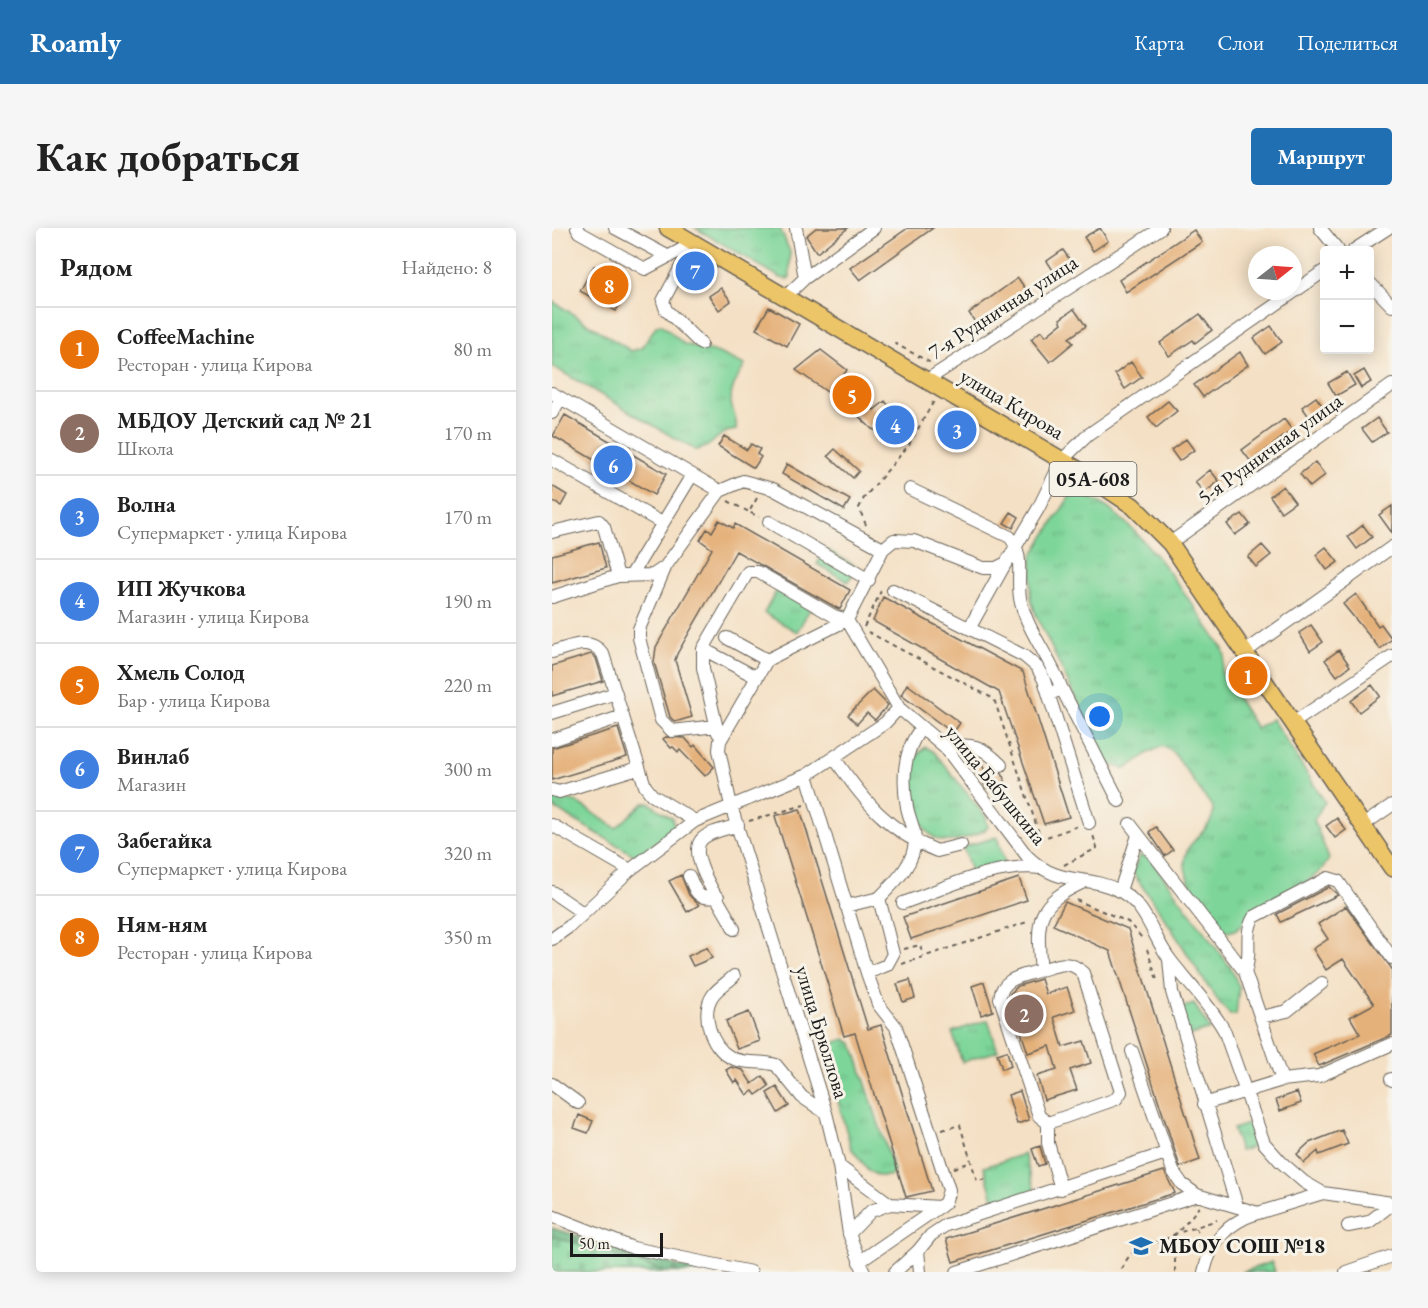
<!DOCTYPE html>
<html lang="ru">
<meta charset="utf-8">
<style>
:root{--surface:#fff;--page:#f6f6f6;--text:#222;--muted:#767676;--line:#e0e0e0;--accent:#1f6fb2}
body{margin:0;font-family:"EB Garamond",serif;background:var(--page);color:var(--text)}
.controls{position:absolute;right:18px;top:18px;display:grid;overflow:hidden;border-radius:6px;box-shadow:0 3px 15px #0003}
.controls button{width:54px;height:54px;display:grid;place-items:center;padding:0;border:0;border-bottom:2px solid var(--line);background:var(--surface);color:var(--text);font:30px sans-serif}
.compass{position:absolute;left:696px;top:18px;width:54px;height:54px;border-radius:50%;background:var(--surface);box-shadow:0 3px 15px #0003;rotate:73deg}
.scale{position:absolute;left:18px;bottom:15px;width:93px;box-sizing:border-box;padding-left:6px;border:3px solid #1c1c1c;border-top:0;font-size:16px;line-height:21px;white-space:nowrap;color:#1c1c1c;-webkit-text-stroke:4px #f7f3e8;paint-order:stroke}
.you{position:absolute;left:548px;top:489px;width:21px;height:21px;margin:-15px;border:4px solid #fff;border-radius:50%;background:#1a73e8;box-shadow:0 0 0 9px #1a73e833}
.badge{display:grid;place-items:center;width:39px;height:39px;border-radius:50%;background:var(--accent);color:#fff;font-size:20px;font-weight:700}
.pin{position:absolute;translate:-50% -50%;border:3px solid #fff;box-shadow:0 2px 6px #0006}
.list{margin:0;padding:0;list-style:none}
h2{display:flex;justify-content:space-between;align-items:center;height:78px;margin:0;padding:0 24px;font-size:26px}
h2 small{font-size:20px;font-weight:400;color:var(--muted)}
.list li{display:grid;grid-template-columns:39px 1fr auto;gap:18px;align-items:center;box-sizing:border-box;height:84px;padding:0 24px;border-top:2px solid var(--line)}
.list b{display:block;font-size:22px;white-space:nowrap}
.list p{margin:0;font-size:20px;white-space:nowrap;color:var(--muted)}
.list em{font-size:20px;font-style:normal;color:var(--muted)}
.map{position:relative;flex:none;width:840px;height:1044px;overflow:hidden;border-radius:6px}
header{display:flex;align-items:center;gap:36px;box-sizing:border-box;height:84px;padding:0 30px;background:var(--accent);color:#fff}
header strong{font-size:28px}
nav{display:flex;gap:33px;margin-inline-start:auto;font-size:21px}
.intro{display:flex;align-items:center;justify-content:space-between;box-sizing:border-box;height:144px;padding:0 36px}
h1{margin:0;font-size:42px}
.button{padding:15px 27px;border-radius:6px;background:var(--accent);color:#fff;font-size:21px;font-weight:700}
main{display:flex;gap:36px;padding:0 36px}
aside{flex:1;background:var(--surface);border-radius:6px;box-shadow:0 3px 15px #0003}
.map>svg:first-child{display:block}
.grass{fill:url(#grass-tufts);stroke:#4c785a;stroke-width:1.5}
.forest{fill:url(#forest-firs);stroke:#41694e;stroke-width:1.5}
.cemetery{fill:url(#cemetery-stones);stroke:#4c785a;stroke-width:1.5}
.pitch{fill:#7dd599;stroke:#4c785a;stroke-width:1.5}
.building{fill:#e5b17a}
.lines{fill:none;stroke-linecap:round;stroke-linejoin:round}
.minor-casing{stroke:#686157;stroke-width:14}
.major-casing{stroke:#686157;stroke-width:19}
.path{stroke:#686157;stroke-width:2;stroke-dasharray:4.5 4.5;stroke-linecap:butt}
.minor{stroke:#fff;stroke-width:12}
.major{stroke:#edc569;stroke-width:16}
.labels{text-anchor:middle;stroke-width:6;stroke-linejoin:round;paint-order:stroke}
.shield{fill:#f7f3e8;stroke:#5e5c59;stroke-width:1.5}
.shield-label{font-size:20px;font-weight:bold;fill:#1c1c1c}
.street-label{font-size:21px;fill:#1c1c1c;stroke:#f7f3e8}
.poi-label{font-size:21px;font-weight:bold;fill:#1c1c1c;stroke:#f7f3e8;text-anchor:start}
</style>
<header>
<strong>Roamly</strong>
<nav><a>Карта</a><a>Слои</a><a>Поделиться</a></nav>
</header>
<div class="intro"><h1>Как добраться</h1><a class="button">Маршрут</a></div>
<main>
<aside>
<h2>Рядом<small>Найдено: 8</small></h2>
<ul class="list">
<li><span class="badge" style="background:#e8710a">1</span><div><b>CoffeeMachine</b><p>Ресторан · улица Кирова</p></div><em>80 m</em></li>
<li><span class="badge" style="background:#8d6e63">2</span><div><b>МБДОУ Детский сад № 21</b><p>Школа</p></div><em>170 m</em></li>
<li><span class="badge" style="background:#3f7fe0">3</span><div><b>Волна</b><p>Супермаркет · улица Кирова</p></div><em>170 m</em></li>
<li><span class="badge" style="background:#3f7fe0">4</span><div><b>ИП Жучкова</b><p>Магазин · улица Кирова</p></div><em>190 m</em></li>
<li><span class="badge" style="background:#e8710a">5</span><div><b>Хмель Солод</b><p>Бар · улица Кирова</p></div><em>220 m</em></li>
<li><span class="badge" style="background:#3f7fe0">6</span><div><b>Винлаб</b><p>Магазин</p></div><em>300 m</em></li>
<li><span class="badge" style="background:#3f7fe0">7</span><div><b>Забегайка</b><p>Супермаркет · улица Кирова</p></div><em>320 m</em></li>
<li><span class="badge" style="background:#e8710a">8</span><div><b>Ням-ням</b><p>Ресторан · улица Кирова</p></div><em>350 m</em></li>
</ul>
</aside>
<div class="map">
<svg width="840" height="1044" viewBox="0 0 840 1044">
<defs>
<pattern id="grass-tufts" width="24" height="20" patternUnits="userSpaceOnUse" patternTransform="scale(1.5)"><rect width="24" height="20" fill="#7dd599"/><path d="M3 7l-1-3M5 7V3M7 7l1-3M15 17l-1-3M17 17v-4M19 17l1-3" fill="none" stroke="#6bb683"/></pattern>
<pattern id="forest-firs" width="22" height="20" patternUnits="userSpaceOnUse" patternTransform="scale(1.5)"><rect width="22" height="20" fill="#66b681"/><path d="M5 1l3.5 6h-7zM16 11l3.5 6h-7z" fill="#539369"/></pattern>
<pattern id="cemetery-stones" width="16" height="16" patternUnits="userSpaceOnUse" patternTransform="scale(1.5)"><rect width="16" height="16" fill="#7dd599"/><path d="M2 7V4a2 2 0 0 1 4 0v3zM10 15v-3a2 2 0 0 1 4 0v3z" fill="#6bb683"/></pattern>
</defs>
<rect width="100%" height="100%" fill="#f7f3e8"/>
<filter id="ink" filterUnits="userSpaceOnUse"><feTurbulence type="fractalNoise" baseFrequency=".0167" numOctaves="2"/><feDisplacementMap in="SourceGraphic" scale="12" xChannelSelector="R" yChannelSelector="G"/><feConvolveMatrix kernelMatrix="1 2 1 2 8 2 1 2 1" color-interpolation-filters="sRGB"/></filter>
<filter id="wash" filterUnits="userSpaceOnUse"><feTurbulence type="fractalNoise" baseFrequency=".008" numOctaves="4" result="noise"/><feDisplacementMap in="SourceGraphic" scale="24" xChannelSelector="R" yChannelSelector="G"/><feGaussianBlur stdDeviation="1.35" result="paint"/><feColorMatrix in="noise" values="0 0 0 0 0 0 0 0 0 0 0 0 0 0 0 0 0 1.4 0 .05"/><feComposite in="paint" operator="in"/></filter>
<g filter="url(#wash)">
<rect width="100%" height="100%" fill="#f4e0c4"/>
<path class="grass" d="M143 0H228L238 24V49L236 51 229 50Z
M0 73 79 123 90 120 104 98 109 96 132 116 164 124 193 137C186 149 178 160 179 174 180 185 186 190 184 202 162 204 162 221 143 222L0 138Z
M528 266C582 281 639 376 671 421L673 428 669 444 704 500 720 491 773 574 762 592 777 631C762 658 728 665 703 681 689 690 695 700 676 704 656 690 621 644 637 619 645 607 663 597 661 580L621 524 611 518 598 524 574 541 555 536 484 387 479 371 480 328 518 268Z
M225 362 258 381 245 404 212 385Z
M374 519 382 524 434 589 436 599 433 602C422 607 405 615 392 613 359 609 348 534 374 519Z
M0 571 23 573 64 600 92 575H97L121 591 122 602 88 625 82 627 0 579Z
M445 609 453 635 420 646 411 619Z
M589 627 599 632 679 740 687 759 684 787H678C657 764 644 739 628 714 614 692 599 670 583 648L581 641Z
M642 776 658 801 636 808 628 780Z
M436 792 446 823 410 834 400 804Z
M293 811 301 816 342 943 339 948H326L317 943 299 920 275 833 281 815Z
M699 895 707 917 688 923 681 901Z
M472 926 483 962 442 974 432 939Z
M720 1034 723 1044H690Z"/>
<path class="forest" d="M0 1000 147 1044H0Z"/>
<path class="cemetery" d="M0 1008 114 1044H0Z"/>
<path class="pitch" d="M274 321 305 339 296 354 265 336Z"/>
<g id="blocks">
<path class="building" d="M264 0H296L265 25 254 8Z
M356 0H381L308 52 298 40Z
M548 0 556 13 541 23 532 9Z
M642 2 650 14 574 64 567 52Z
M511 22 520 35 504 47 495 33Z
M42 38 77 59 64 83 28 63Z
M141 38 157 48 150 59 134 49Z
M466 50 475 63 442 85 446 90 428 102 417 85Z
M169 60 179 73 167 82 157 68Z
M217 79 247 96 235 118 204 101Z
M522 81 534 98 517 110 521 115 498 134 479 111 489 103 494 108 510 95 508 91Z
M648 86 660 102 643 115 641 112 617 128 608 115Z
M719 98 730 114 713 126 702 110Z
M269 122 295 142 290 149 322 182 333 173 353 198 338 208 320 201 299 181 295 184 278 166 244 142Z
M688 124 696 137 651 169 642 157Z
M579 134 590 149 573 161 563 146Z
M812 142 819 154 809 160 802 148Z
M795 144 803 157 784 168 776 155Z
M764 169 772 180 758 190 750 179Z
M616 173 625 183 604 200 596 189Z
M13 187 114 246 102 267 1 208Z
M395 190 420 198 415 213 390 205Z
M825 190 835 204 820 214 810 201Z
M732 191 740 202 699 234 690 222Z
M172 208 195 222 199 216 208 221 205 226 209 229 202 240 166 218Z
M634 211 642 222 627 233 619 222Z
M283 221 307 243 301 250 276 228Z
M763 234 773 247 758 259 748 246Z
M235 236 298 272 292 282 230 246Z
M658 242 667 253 652 265 643 254Z
M0 258 15 267 9 278 0 273Z
M731 258 743 274 729 284 718 268Z
M840 278V305L827 287Z
M459 284 467 289 461 300 452 295Z
M690 286 698 296 683 307 675 296Z
M167 292 181 300 183 296 298 362 288 381 285 380 184 323 125 426 123 432 140 489 123 494 118 489 102 434 104 419 160 321 148 312 155 301 160 304Z
M811 297 820 309 805 321 796 309Z
M47 314 54 340 0 355V327Z
M710 317 719 327 704 339 696 329Z
M774 319 786 334 775 342 764 327Z
M804 366 826 398 829 396 840 411 828 421 791 376Z
M331 369 471 444 517 589 492 596 447 464 321 393Z
M759 397 771 414 758 423 747 405Z
M787 422 798 438 785 448 773 432Z
M39 426 44 430 51 453 0 468V438Z
M355 456 408 495 401 505 349 467Z
M820 457 828 468 807 484 799 473Z
M321 462 336 477 323 492 315 485 305 496 296 487Z
M66 500 75 529 0 552V520Z
M114 509 133 510 141 519 143 517 162 539 153 548 128 522 126 524 121 519 119 520 111 511Z
M414 526 428 530 434 547 427 550Z
M445 544 450 545 455 558 446 562 444 558 434 560 429 550Z
M248 581 316 801 329 797 380 963 354 969 303 805 292 808 223 588Z
M785 590 794 602 783 610 774 598Z
M604 599 621 622 613 628 597 604Z
M129 647 137 667 147 677 135 684 117 653Z
M467 650 475 672 359 711 351 689Z
M777 659 786 667 729 694 725 686Z
M513 674 576 701 648 932 628 939 558 723 501 697Z
M794 678 840 741V807L767 838 761 826 808 806 798 789 822 776 791 731 774 742 761 721 776 711 766 696Z
M155 719 160 730 141 738 136 728Z
M489 751 494 766 515 759 523 782 502 789 511 819 532 813 539 835 518 842 525 862 492 872 485 848 505 842 498 818 476 825 468 801 490 794 483 769 461 775 458 766 466 758Z
M358 752 363 770 351 774 345 756Z
M432 754 441 783 429 787 420 758Z
M197 784 208 813 185 821 174 793Z
M455 823 459 838 450 841 445 826Z
M179 839 191 842 200 856 211 848 217 858 204 867 201 863 195 867 185 852 182 855 174 842Z
M225 859 237 878 226 885 215 865Z
M468 863 477 892 465 896 456 867Z
M745 864 749 875 728 883 724 872Z
M27 887 41 893 36 905 22 900Z
M790 902 796 916 767 927 766 923 752 935 745 926 757 915Z
M488 918 493 936 486 938 480 921Z
M612 943 623 965 401 1034 394 1011Z"/>
</g>
</g>
<g filter="url(#ink)">
<use href="#blocks" fill-opacity="0" stroke="#686157" stroke-width="1.5"/>
<g class="lines">
<g class="minor-casing">
<path id="minor" d="M25 0 27 4 93 41 142 15
M63 0 117 29
M244 0 253 50
M768 0 786 22
M141 16 111 73 114 82 149 116
M802 22 836 0
M818 55 840 78
M233 69 253 50 322 0
M375 152 609 0
M0 165 168 263
M0 185 9 170
M0 232 110 295
M358 261 458 309C474 329 463 352 469 375 477 405 498 430 509 459L497 468
M217 294 317 352
M0 304 47 293 52 299 66 348
M618 315 840 157
M113 340 87 401V410L109 492 120 503 164 498
M80 346 140 247
M341 362 472 428 485 439 492 452 537 595
M0 369 66 348 101 347 113 339 168 263 191 253 221 261 331 321
M418 399 453 336
M175 410 215 432
M151 421V440L166 505
M0 424C19 419 38 408 51 426L93 558 100 567 143 593
M693 424 840 319
M204 449 151 421 196 344H206L282 388 295 392 347 480 393 519 475 628C508 660 532 645 568 663 596 678 600 709 619 733 637 756 657 776 672 802L712 915 729 934 752 954 771 965
M509 459 567 573
M0 485 64 465
M741 495 840 428
M0 512 71 488
M393 519C422 516 428 516 449 537
M283 531C312 573 337 604 385 623L409 617
M255 547 315 745 326 776 344 799 397 962 393 975 307 1034
M0 562 7 564 86 540
M578 596 693 744 730 852
M0 597 78 642
M811 597 840 577
M137 648C145 665 144 672 166 669
M568 663 586 607
M0 664 31 685
M351 675C394 660 442 635 488 640
M294 678 327 670
M182 701C174 682 133 628 150 611 159 603 175 601 186 597
M0 711 18 698 78 642 143 593 255 547 333 495 347 480
M617 731 620 764 685 978
M489 742C506 737 517 731 531 745L569 864 564 871 496 895 487 888 448 770C450 749 472 748 489 742 484 691 484 675 534 653
M693 744C701 723 691 706 702 689L776 650 786 653 840 730
M315 745 335 737 341 726 327 670C343 654 363 636 363 611 363 601 357 590 355 579 350 551 351 522 370 499
M182 748C176 754 166 760 161 767 148 785 159 819 178 829 191 837 209 832 224 837L250 869 274 885
M709 789 735 783 770 755
M580 823 621 943 630 956 645 967
M839 851 840 852
M0 856 26 875
M652 876 730 852 767 848 840 816
M496 895V915L509 961
M287 938 338 976 388 979
M0 988 81 1020 199 1044
M796 998 817 994 840 976
M297 1006 319 983 338 976
M312 1044 297 1006 287 938 274 885 179 578 167 522 168 513 215 432 295 392 331 321 342 312 362 313 431 340H444L454 335 486 281 510 232 536 207 772 43
M343 1044 366 1023
M368 1044 366 1023 379 1007 394 997 614 925
M405 1044 645 967 706 985 771 965 840 975
M652 1044C659 1013 675 995 705 985
M794 1044 840 1028"/>
</g>
<g class="major-casing">
<path id="major" d="M116 0 535 247 581 278 618 315 840 640"/>
</g>
<path class="path" d="M342 115 379 135
M205 270 197 284 207 289
M176 273 197 284
M314 297 307 280 312 270 356 218 382 173
M312 399 329 363
M316 404 442 471 489 611 526 598
M197 593 252 577
M512 637 545 620 541 607
M524 672 576 694 590 710
M352 721 368 717 371 728
M595 721 606 755
M350 736 475 694
M390 902 408 897 425 953 435 951
M402 940 419 934
M644 1000 649 1014
M570 1041C581 1012 606 1019 624 1005 633 998 640 987 647 979
M623 1044V1006L665 992"/>
<use href="#minor" class="minor"/>
<use href="#major" class="major"/>
</g>
</g>
<defs>
<g id="school-bare" transform="scale(1.8)"><path d="M0-5L7-2L0 1L-7-2ZM-4 1L0 2.5L4 1V4Q0 6-4 4Z" fill="#1f6fb2" stroke="#f7f3e8" stroke-width="2.5" paint-order="stroke"/></g>
</defs>
<g fill-rule="evenodd">
<use href="#school-bare" x="589" y="1018"/>
</g>
<g class="labels">
<rect class="shield" x="497.5" y="234" width="87" height="34" rx="4.5"/>
<g class="shield-label">
<text x="541" y="258">05А-608</text>
</g>
<g class="street-label">
<text transform="translate(451 79) rotate(-33)" y="7">7-я Рудничная улица</text>
<text transform="translate(460 176) rotate(31)" y="7">улица Кирова</text>
<text transform="translate(718 221) rotate(-36)" y="7">5-я Рудничная улица</text>
<text transform="translate(444 557) rotate(51)" y="7">улица Бабушкина</text>
<text transform="translate(270 804) rotate(73)" y="7">улица Брюллова</text>
</g>
<g class="poi-label">
<text x="607" y="1025">МБОУ СОШ №18</text>
</g>
</g>
</svg>
<div class="controls">
<button>+</button>
<button>−</button>
</div>
<svg class="compass" viewBox="-18 -18 36 36"><path d="M0-13l5 13h-10z" fill="#e53935"/><path d="M0 13l5-13h-10z" fill="#767676"/></svg>
<div class="scale">50 m</div>
<div class="you"></div>
<div class="pin badge" style="left:696px;top:448px;background:#e8710a">1</div>
<div class="pin badge" style="left:472px;top:786px;background:#8d6e63">2</div>
<div class="pin badge" style="left:405px;top:202px;background:#3f7fe0">3</div>
<div class="pin badge" style="left:343px;top:197px;background:#3f7fe0">4</div>
<div class="pin badge" style="left:300px;top:167px;background:#e8710a">5</div>
<div class="pin badge" style="left:61px;top:237px;background:#3f7fe0">6</div>
<div class="pin badge" style="left:143px;top:43px;background:#3f7fe0">7</div>
<div class="pin badge" style="left:57px;top:57px;background:#e8710a">8</div>
</div>
</main>
